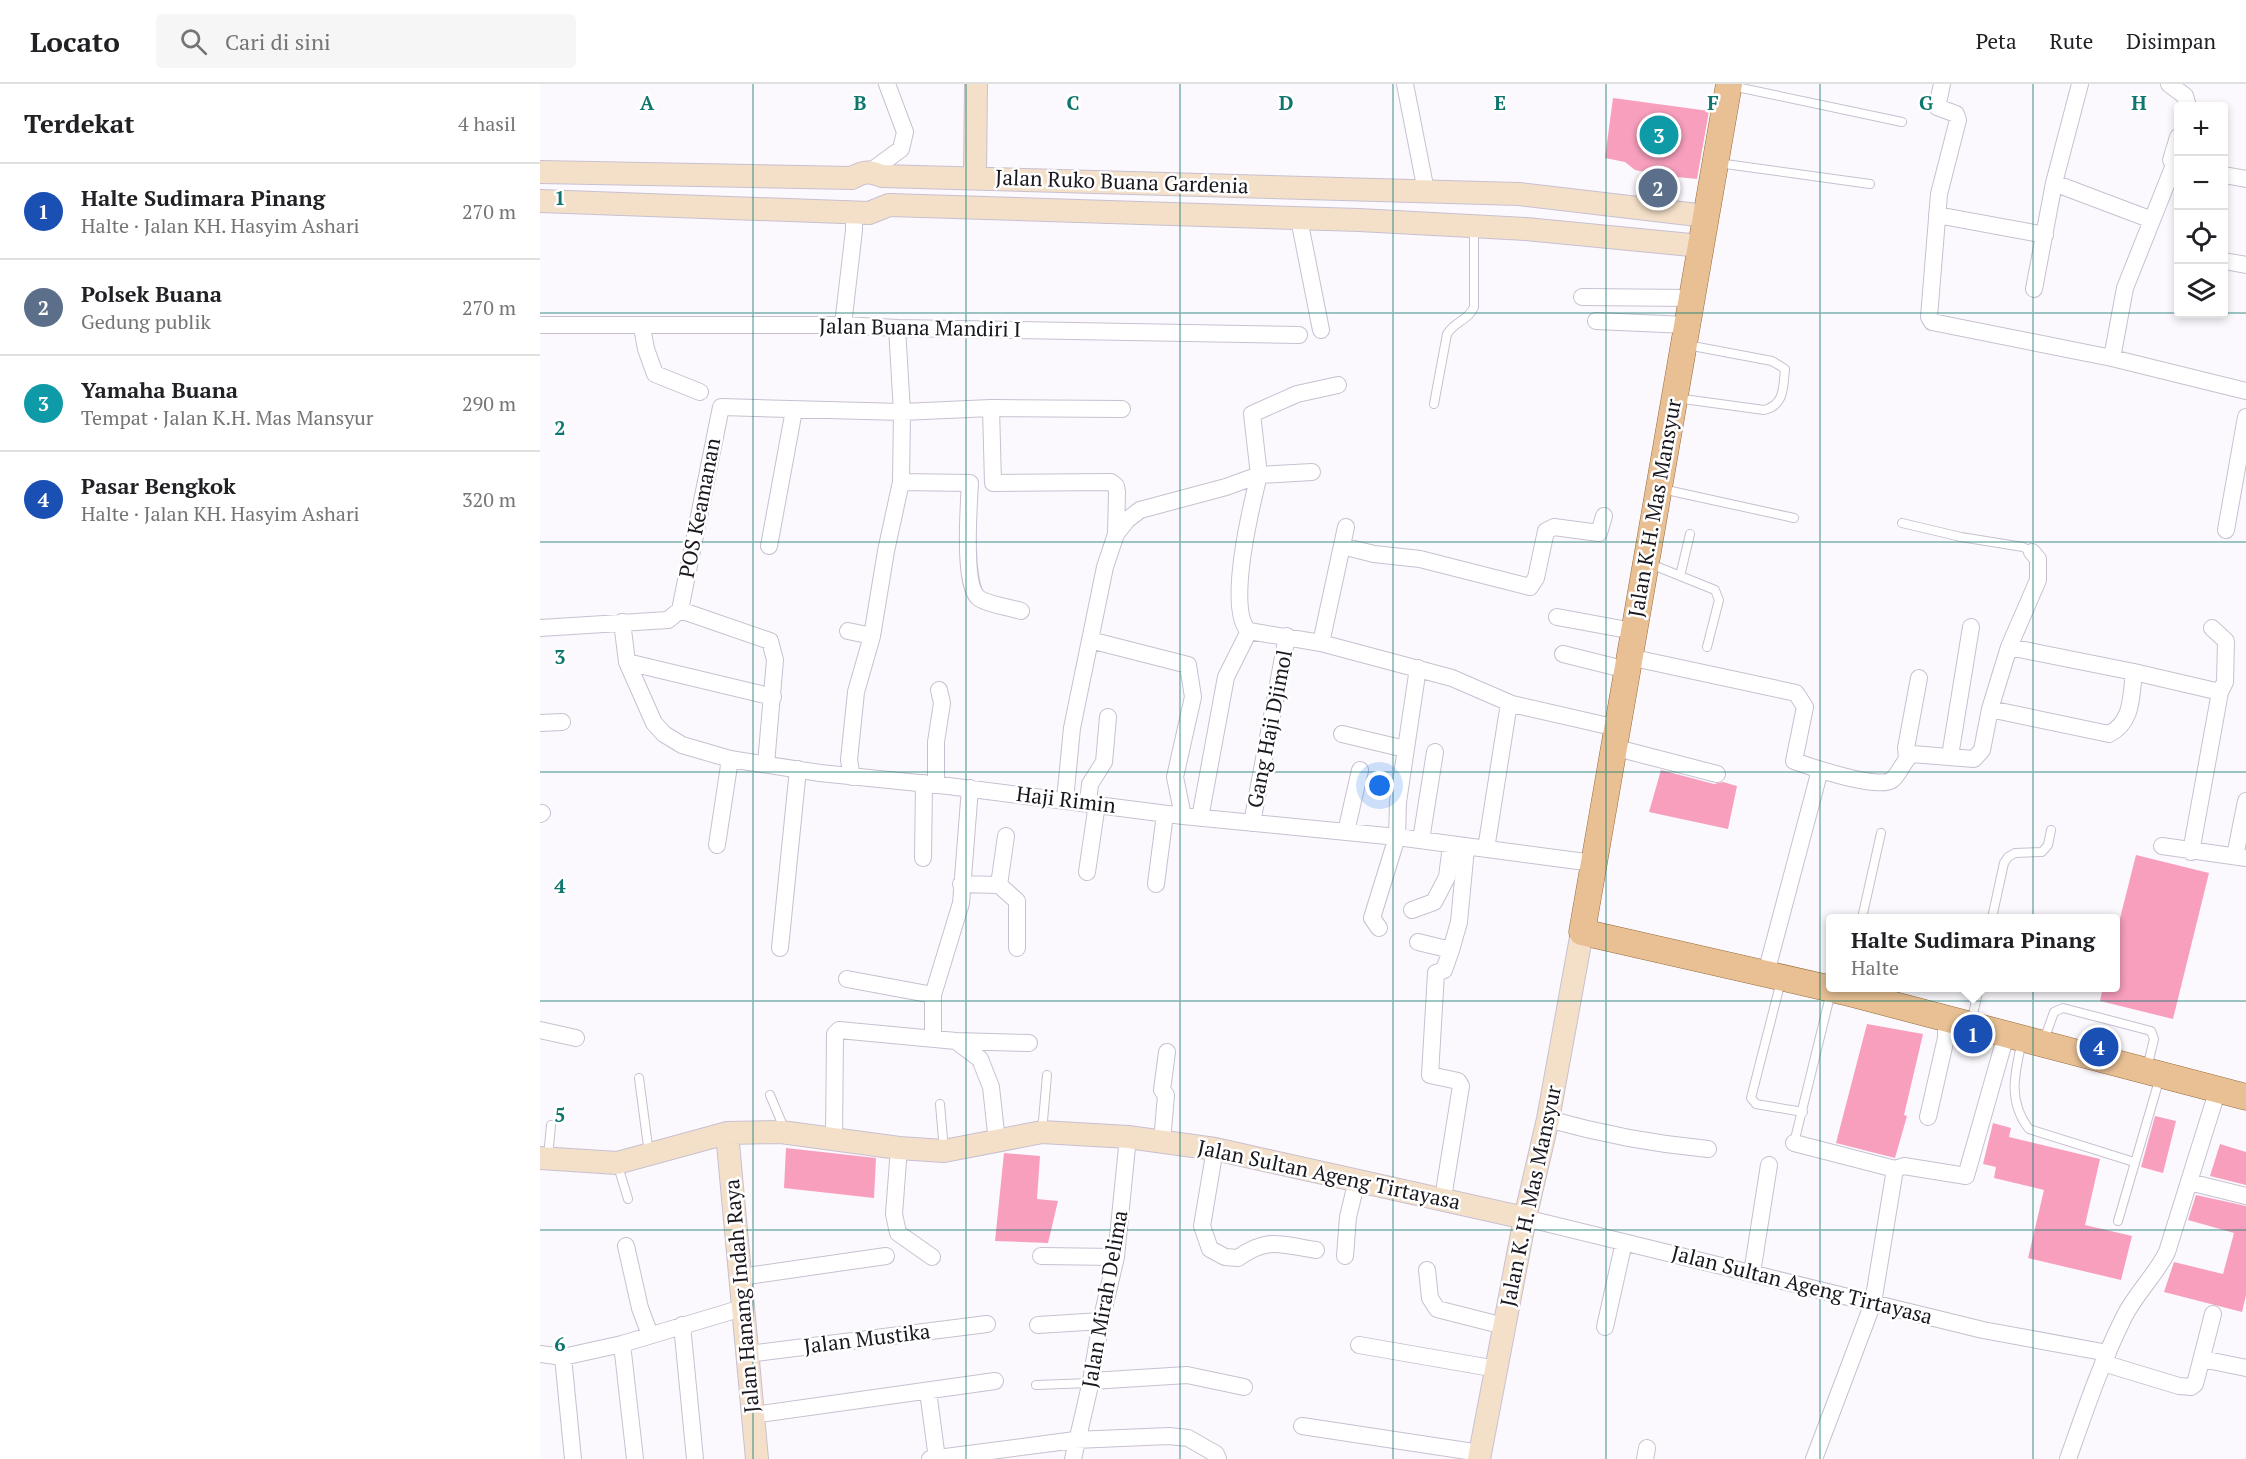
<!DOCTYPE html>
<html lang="id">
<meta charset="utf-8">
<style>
:root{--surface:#fff;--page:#f6f6f6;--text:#202124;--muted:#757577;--line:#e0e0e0;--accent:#7c3aed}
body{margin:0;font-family:"PT Serif",serif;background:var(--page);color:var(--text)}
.controls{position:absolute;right:18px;top:18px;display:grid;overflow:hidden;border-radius:6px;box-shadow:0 3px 9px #0003}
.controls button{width:54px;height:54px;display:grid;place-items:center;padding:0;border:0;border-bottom:2px solid var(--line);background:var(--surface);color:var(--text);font:30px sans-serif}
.you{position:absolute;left:840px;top:702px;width:21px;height:21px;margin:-15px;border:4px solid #fff;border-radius:50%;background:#1a73e8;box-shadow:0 0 0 9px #1a73e833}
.badge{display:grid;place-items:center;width:39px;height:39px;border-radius:50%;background:var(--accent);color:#fff;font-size:20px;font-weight:700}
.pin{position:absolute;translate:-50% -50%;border:3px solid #fff;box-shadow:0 2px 6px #0006}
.popup{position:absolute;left:1286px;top:830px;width:294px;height:78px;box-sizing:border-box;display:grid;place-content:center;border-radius:6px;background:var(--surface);filter:drop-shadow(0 2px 4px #0005);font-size:20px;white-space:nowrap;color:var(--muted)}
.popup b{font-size:22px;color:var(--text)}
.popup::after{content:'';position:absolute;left:50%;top:100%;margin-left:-12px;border:12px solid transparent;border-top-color:var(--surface)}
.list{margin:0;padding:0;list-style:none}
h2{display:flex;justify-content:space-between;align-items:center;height:78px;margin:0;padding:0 24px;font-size:26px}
h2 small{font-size:20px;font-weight:400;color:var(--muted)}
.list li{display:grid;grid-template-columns:39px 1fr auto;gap:18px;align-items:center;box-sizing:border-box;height:96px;padding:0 24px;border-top:2px solid var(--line)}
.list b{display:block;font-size:22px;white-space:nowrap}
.list p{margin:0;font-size:20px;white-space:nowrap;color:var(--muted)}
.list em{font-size:20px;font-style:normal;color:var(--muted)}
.icon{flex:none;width:33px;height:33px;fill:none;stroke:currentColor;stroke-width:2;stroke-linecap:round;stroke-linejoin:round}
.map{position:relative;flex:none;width:1706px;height:1375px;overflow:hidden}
header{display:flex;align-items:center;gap:36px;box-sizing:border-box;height:84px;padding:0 30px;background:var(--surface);border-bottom:2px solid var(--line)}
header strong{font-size:28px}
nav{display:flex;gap:33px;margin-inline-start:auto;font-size:21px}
.search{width:420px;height:54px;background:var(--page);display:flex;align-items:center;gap:15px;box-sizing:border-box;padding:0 21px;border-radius:6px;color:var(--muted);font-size:22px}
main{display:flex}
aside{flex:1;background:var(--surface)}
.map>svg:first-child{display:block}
.building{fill:#f89fbe}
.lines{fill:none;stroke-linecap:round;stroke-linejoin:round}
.lane-casing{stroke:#c8c0d1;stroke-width:10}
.street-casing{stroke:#c8c0d1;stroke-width:18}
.secondary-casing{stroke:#c8c0d1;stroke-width:24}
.primary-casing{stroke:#966a3c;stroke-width:27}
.lane{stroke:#fff;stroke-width:8}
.street{stroke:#fff;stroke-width:16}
.secondary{stroke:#f4e0c9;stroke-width:22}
.primary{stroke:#e8c094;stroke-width:26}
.grid{fill:none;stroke:#0f766e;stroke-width:1.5;stroke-opacity:0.55}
.labels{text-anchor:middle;stroke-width:5;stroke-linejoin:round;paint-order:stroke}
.street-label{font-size:21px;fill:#1a171e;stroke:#fff}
.grid-label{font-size:20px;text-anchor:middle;font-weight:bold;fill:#0f766e;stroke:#fff;stroke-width:5;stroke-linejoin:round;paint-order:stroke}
</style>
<header>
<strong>Locato</strong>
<div class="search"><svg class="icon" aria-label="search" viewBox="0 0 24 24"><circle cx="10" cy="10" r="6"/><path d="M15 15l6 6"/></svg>Cari di sini</div>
<nav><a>Peta</a><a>Rute</a><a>Disimpan</a></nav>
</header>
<main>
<aside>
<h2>Terdekat<small>4 hasil</small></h2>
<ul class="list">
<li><span class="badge" style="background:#1a4fb4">1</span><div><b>Halte Sudimara Pinang</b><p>Halte · Jalan KH. Hasyim Ashari</p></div><em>270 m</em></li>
<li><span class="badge" style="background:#5c6f8a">2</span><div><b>Polsek Buana</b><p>Gedung publik</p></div><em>270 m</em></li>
<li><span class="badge" style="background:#0f9aa8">3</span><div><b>Yamaha Buana</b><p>Tempat · Jalan K.H. Mas Mansyur</p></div><em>290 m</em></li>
<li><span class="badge" style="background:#1a4fb4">4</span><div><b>Pasar Bengkok</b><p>Halte · Jalan KH. Hasyim Ashari</p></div><em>320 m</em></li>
</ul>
</aside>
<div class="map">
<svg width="1706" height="1375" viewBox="0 0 1706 1375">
<rect width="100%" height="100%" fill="#fbf9fd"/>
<path class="building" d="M1073 14 1169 27 1157 95 1137 93 1125 114 1106 111 1105 88 1095 86 1085 78 1065 74Z
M1121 686 1174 700 1183 698 1197 702 1188 745 1109 728Z
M1596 771 1669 789 1633 935 1560 917 1563 903H1575V854Z
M1327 940 1383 950 1364 1031 1367 1032 1355 1074 1296 1059Z
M1615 1032 1636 1037 1623 1089 1601 1083Z
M1453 1039 1471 1044 1469 1053 1560 1075 1545 1141 1592 1152 1581 1196 1488 1174 1504 1106 1454 1094 1456 1083 1443 1080Z
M1680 1060 1706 1068V1101L1670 1092Z
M246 1064 336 1074 334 1114 244 1104Z
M464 1069 500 1072 497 1115 518 1117 508 1159 455 1157Z
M1656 1111 1706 1122V1211L1702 1228 1624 1208 1634 1178 1683 1190 1694 1149 1648 1136Z"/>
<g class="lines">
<g class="lane-casing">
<path id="lane" d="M1192 2 1362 38
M1178 79 1330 100
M1136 314 1224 326C1245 321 1243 303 1245 285L1232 277 1147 261
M894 320 907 250C915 237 929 236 934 223V143
M1122 405 1254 434
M1362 439 1421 453 1483 463 1492 468
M1108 479 1175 506 1179 516 1167 563
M1140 492 1150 450
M1322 834 1341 749
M1452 834 1464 779 1468 773 1475 769 1502 768 1508 761 1511 746
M1241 897 1211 1014 1216 1020 1263 1028
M1431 939 1439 904
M1504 956 1514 928 1523 924 1611 947 1614 955 1607 984
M1482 957C1475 988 1467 1017 1489 1045L1594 1078
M99 994 109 1070
M230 1011 241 1037V1047
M400 1020 404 1067
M502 1048 507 991
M1254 1059 1291 908
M8 1073 11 1041
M77 1079 88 1115
M1578 1137 1620 993
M496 1301 550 1299"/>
</g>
<g class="street-casing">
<path id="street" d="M865 0 886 107
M1402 0 1397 23 1416 30 1418 36 1399 110 1389 233 1392 238 1572 274 1706 307
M1629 0 1645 12 1648 22
M1634 81 1631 76 1638 53
M331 87 361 65 365 48 347 0
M1684 91 1706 95
M1514 99 1612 136
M1397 131 1505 151
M759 135 781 246
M1684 177 1706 181
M1494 205 1514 99 1540 0
M1042 213 1151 214
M1056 237 1147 241
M0 241H303L357 244 759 251
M303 241 314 146V128
M102 243 106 265 115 290 160 308
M1572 274 1585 204 1634 81
M451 324 453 399 571 398 576 402 577 408 576 450
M772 388 719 391C712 419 685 528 709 547L781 559
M361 398 430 399C429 419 422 505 440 515 451 521 468 523 481 527
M806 443 781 559 912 594 972 620 1077 644
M1686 446 1706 333
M229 462 254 326
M802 462 834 470 880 475 990 503 996 494 1006 447 1014 443 1059 449 1064 432
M1492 468 1498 475V496L1469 563 1450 625 1569 650C1593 638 1591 612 1594 588L1680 608
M140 526 230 557 235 576 226 680
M1017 533 1093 547
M82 538 87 578 114 639 124 650 142 661 190 675 280 689 408 702 643 732 857 753 1053 779
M0 544 128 536 140 526 181 323 362 328 451 324 582 325
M308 547 332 552
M550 556 648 581 653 613 635 693 643 732
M1469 563 1594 588
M1023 570 1087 586
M1089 573 1256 609 1265 623 1254 677C1271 683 1339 706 1352 696 1360 689 1363 677 1372 670L1434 675 1442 666 1450 625
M87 578 233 613
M0 639 22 638
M802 650 865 665
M1073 663 1177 690
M1410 672 1431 543
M1367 674 1366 664 1379 594
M312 693 309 676 316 608 332 552 346 467 361 398 362 328 357 244
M396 700V658L402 619 399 606
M525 716 532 644 565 483 576 450 587 436 600 426 686 403 719 391 712 330 757 310 798 301
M548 719 550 700 564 678 568 633
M0 730 2 729
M660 734 686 593 709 547
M712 739 747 552
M806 748 820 686
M881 756 895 668
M177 761 190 675
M1622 762 1706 774
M946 765 969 619
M1651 768 1680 608 1685 598 1686 557 1672 544
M1695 772 1706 717
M383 774 384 699
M547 788 557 720
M421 800 459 801 477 817V864
M616 800 625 730
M459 801 466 752
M872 826 894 818 907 793 911 761
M839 844 832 834 857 753 858 718 878 584
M878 858 911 866 919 838 926 764
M240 864 258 685
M1226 889 1280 686
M307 895 393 911
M0 946 36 954
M393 955V911L421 819 430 704
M416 957 440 975 451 1003 457 1058
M1388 1033 1406 954V936
M1008 1035C1061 1050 1114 1060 1168 1065
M294 1055 295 950 299 946 416 957 489 959
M622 1058 626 1011 622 1006 627 968
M1254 1059 1355 1085 1364 1082 1426 1092 1466 951
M359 1064 354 1130 358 1149 392 1173
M675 1065 662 1142 670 1165 685 1173 698 1174C728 1152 742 1161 776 1166
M1649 1098 1706 1112
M903 1114 921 1002 918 997 890 991 896 889 904 886 911 866
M985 1134 1443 1246 1568 1269
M86 1162 100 1224 110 1251
M501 1172 576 1173
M805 1172 808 1133 817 1096
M887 1186 890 1214 897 1225 964 1242
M1212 1189 1229 1081
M200 1193 346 1172
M142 1241 155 1375
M498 1241 561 1237
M1065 1243 1084 1158
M82 1260 95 1375
M819 1261 957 1285
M0 1270 23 1273 82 1260 202 1224
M208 1270 447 1240
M23 1273 33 1375
M1662 1275 1706 1284
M1563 1279 1639 1302 1651 1303 1655 1300 1673 1230
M551 1297 647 1291 704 1303
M388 1307 397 1375
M213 1331 455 1297
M762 1342 940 1369
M390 1375 535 1356 629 1352 648 1354 676 1370 678 1375
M533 1375 551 1297 561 1237 576 1173 588 1053
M1105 1375 1107 1364
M1274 1375 1333 1219 1355 1085
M1528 1375C1545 1327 1561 1279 1584 1233 1596 1209 1615 1192 1627 1168L1678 1005"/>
</g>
<g class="secondary-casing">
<path id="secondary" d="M0 88 312 94C324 87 330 87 342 92L979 110 1166 132
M435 93 436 0
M0 117 329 129 349 121 819 136 986 145 1161 162
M187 1049 217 1375
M0 1074 77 1079 187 1049 241 1048 359 1064 404 1067 502 1048 588 1053 675 1065 985 1134
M939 1375 985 1134 1008 1035 1042 848"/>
</g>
<g class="primary-casing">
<path id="primary" d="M1189 0 1042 848 1305 908 1706 1013"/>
</g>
<use href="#lane" class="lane"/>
<use href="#street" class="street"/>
<use href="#secondary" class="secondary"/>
<use href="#primary" class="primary"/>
</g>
<path class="grid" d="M213 0V1375M426 0V1375M640 0V1375M853 0V1375M1066 0V1375M1280 0V1375M1493 0V1375M0 229H1638M1684 229H1706M0 458H1706M0 688H1706M0 917H1706M0 1146H1706"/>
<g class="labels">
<g class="street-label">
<text transform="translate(582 98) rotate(2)" y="7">Jalan Ruko Buana Gardenia</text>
<text transform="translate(380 244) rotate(1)" y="7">Jalan Buana Mandiri I</text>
<text transform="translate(160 424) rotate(-79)" y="7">POS Keamanan</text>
<text transform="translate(1115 424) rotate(-80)" y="7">Jalan K.H. Mas Mansyur</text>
<text transform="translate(730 645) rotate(-79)" y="7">Gang Haji Djimol</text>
<text transform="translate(526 716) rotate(7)" y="7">Haji Rimin</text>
<text transform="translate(789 1091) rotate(12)" y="7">Jalan Sultan Ageng Tirtayasa</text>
<text transform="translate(991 1112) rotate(-78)" y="7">Jalan K. H. Mas Mansyur</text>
<text transform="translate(1262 1201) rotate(14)" y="7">Jalan Sultan Ageng Tirtayasa</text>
<text transform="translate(202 1212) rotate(-95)" y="7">Jalan Hanang Indah Raya</text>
<text transform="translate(565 1215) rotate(-80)" y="7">Jalan Mirah Delima</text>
<text transform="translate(327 1255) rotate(-7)" y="7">Jalan Mustika</text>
</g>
</g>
<g class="grid-label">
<text x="107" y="26">A</text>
<text x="320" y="26">B</text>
<text x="533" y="26">C</text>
<text x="746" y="26">D</text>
<text x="960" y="26">E</text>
<text x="1173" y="26">F</text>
<text x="1386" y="26">G</text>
<text x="1599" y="26">H</text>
<text x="20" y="121">1</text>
<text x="20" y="351">2</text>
<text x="20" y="580">3</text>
<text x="20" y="809">4</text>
<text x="20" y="1038">5</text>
<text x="20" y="1267">6</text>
</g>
</svg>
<div class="controls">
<button>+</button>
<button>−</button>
<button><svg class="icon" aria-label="locate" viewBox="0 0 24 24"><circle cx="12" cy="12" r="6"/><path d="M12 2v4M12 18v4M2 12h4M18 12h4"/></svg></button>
<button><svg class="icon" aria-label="layers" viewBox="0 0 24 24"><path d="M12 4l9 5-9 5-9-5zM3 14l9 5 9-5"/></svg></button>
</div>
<div class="you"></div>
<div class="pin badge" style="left:1433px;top:950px;background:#1a4fb4">1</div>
<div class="popup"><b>Halte Sudimara Pinang</b>Halte</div>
<div class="pin badge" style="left:1118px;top:104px;background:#5c6f8a">2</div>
<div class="pin badge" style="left:1119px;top:51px;background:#0f9aa8">3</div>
<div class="pin badge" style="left:1559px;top:963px;background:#1a4fb4">4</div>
</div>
</main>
